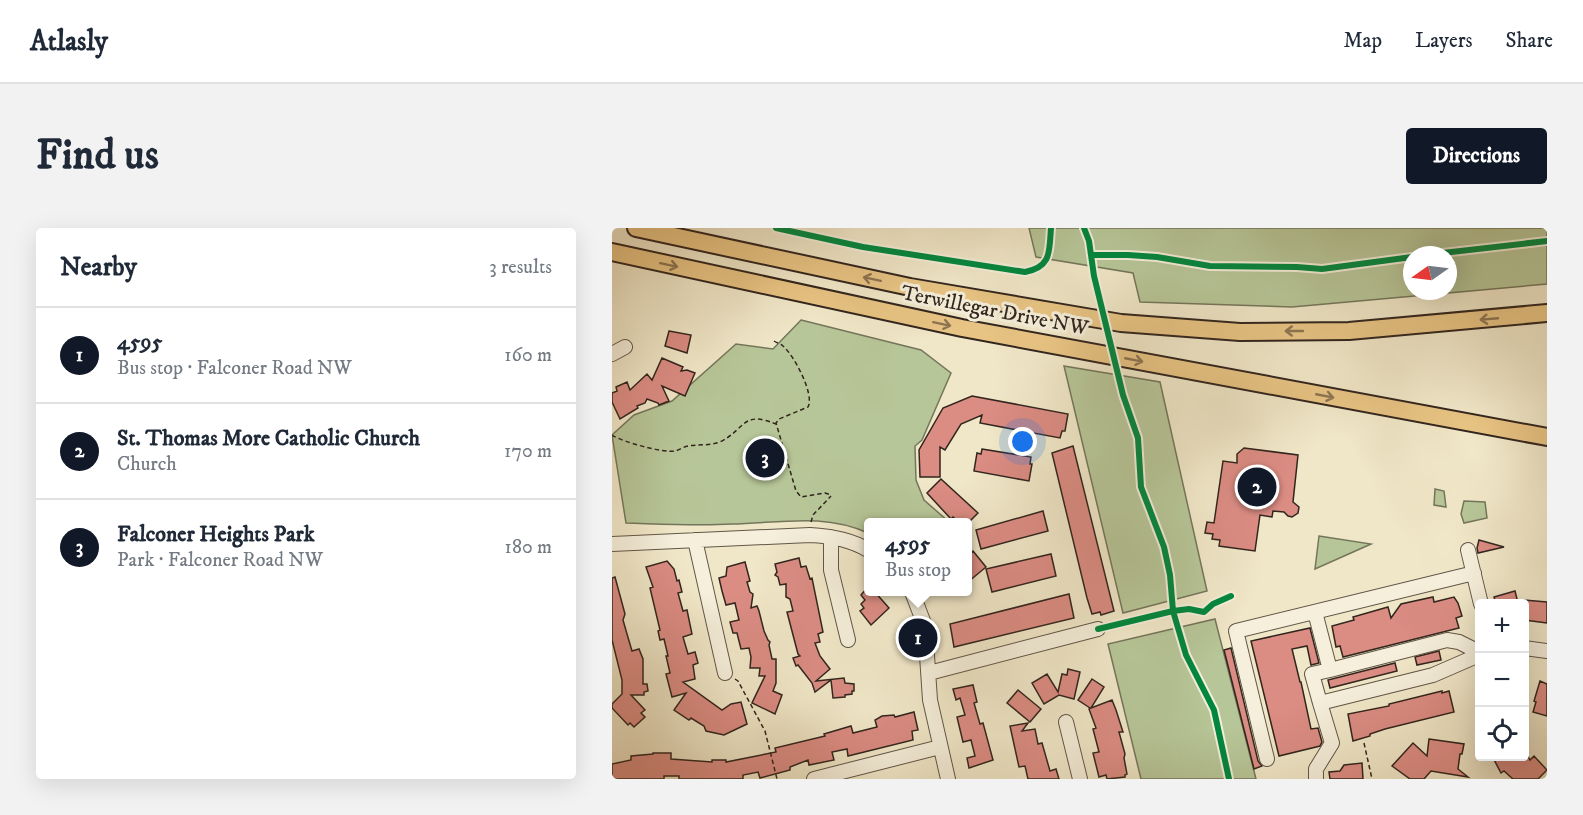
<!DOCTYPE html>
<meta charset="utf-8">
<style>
:root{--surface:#fff;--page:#f2f2f3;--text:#1f2937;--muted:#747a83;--line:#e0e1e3;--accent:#111827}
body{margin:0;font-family:"IM FELL DW Pica",serif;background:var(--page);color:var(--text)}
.controls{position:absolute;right:18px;bottom:18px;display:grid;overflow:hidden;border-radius:6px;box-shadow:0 6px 24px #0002}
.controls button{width:54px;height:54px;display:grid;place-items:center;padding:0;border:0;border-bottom:2px solid var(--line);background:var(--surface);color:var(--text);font:30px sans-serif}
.compass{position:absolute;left:791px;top:18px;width:54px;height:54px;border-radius:50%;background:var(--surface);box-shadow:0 6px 24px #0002;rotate:256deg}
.you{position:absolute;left:411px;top:214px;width:21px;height:21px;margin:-15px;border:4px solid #fff;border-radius:50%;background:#1a73e8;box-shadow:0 0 0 9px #1a73e833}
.badge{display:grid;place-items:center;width:39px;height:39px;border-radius:50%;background:var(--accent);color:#fff;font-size:20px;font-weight:700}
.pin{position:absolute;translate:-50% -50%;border:3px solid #fff;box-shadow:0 2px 6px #0006}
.popup{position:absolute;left:252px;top:290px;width:108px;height:78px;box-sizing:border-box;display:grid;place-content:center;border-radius:6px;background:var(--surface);filter:drop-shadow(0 2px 4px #0005);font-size:20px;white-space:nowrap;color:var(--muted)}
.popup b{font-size:22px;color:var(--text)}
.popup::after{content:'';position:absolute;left:50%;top:100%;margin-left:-12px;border:12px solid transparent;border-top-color:var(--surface)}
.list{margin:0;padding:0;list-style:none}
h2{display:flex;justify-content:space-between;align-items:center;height:78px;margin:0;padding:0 24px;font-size:26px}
h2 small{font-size:20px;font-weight:400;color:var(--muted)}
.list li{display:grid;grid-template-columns:39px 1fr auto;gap:18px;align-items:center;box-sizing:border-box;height:96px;padding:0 24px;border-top:2px solid var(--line)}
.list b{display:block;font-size:22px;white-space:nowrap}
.list p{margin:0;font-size:20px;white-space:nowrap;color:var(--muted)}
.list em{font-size:20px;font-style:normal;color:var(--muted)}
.icon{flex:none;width:33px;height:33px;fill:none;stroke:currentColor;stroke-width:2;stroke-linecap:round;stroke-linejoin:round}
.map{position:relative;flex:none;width:935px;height:551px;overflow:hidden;border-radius:6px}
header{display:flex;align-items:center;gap:36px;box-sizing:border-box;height:84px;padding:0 30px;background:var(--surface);border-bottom:2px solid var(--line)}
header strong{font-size:28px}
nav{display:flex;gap:33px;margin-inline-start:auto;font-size:21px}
.intro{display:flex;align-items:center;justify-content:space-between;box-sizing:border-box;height:144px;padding:0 36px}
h1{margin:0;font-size:42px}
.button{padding:15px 27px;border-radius:6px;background:var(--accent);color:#fff;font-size:21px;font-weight:700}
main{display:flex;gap:36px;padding:0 36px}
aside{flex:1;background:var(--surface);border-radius:6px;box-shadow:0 6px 24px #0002}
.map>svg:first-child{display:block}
.green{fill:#b7c698;stroke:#74765b;stroke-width:1.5;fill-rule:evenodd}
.building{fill:#db8c83;stroke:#32251e;stroke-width:1.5}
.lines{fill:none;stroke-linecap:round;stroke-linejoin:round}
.minor-casing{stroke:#625648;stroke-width:16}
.major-casing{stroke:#32251e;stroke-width:20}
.path{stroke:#32251e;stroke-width:1.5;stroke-dasharray:4.5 3;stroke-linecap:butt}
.minor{stroke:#f5efdb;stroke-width:14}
.major{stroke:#e8c484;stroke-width:16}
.cycleway-casing{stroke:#f5efdb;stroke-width:10}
.cycleway{stroke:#00873e;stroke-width:6}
.oneway{stroke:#8d7451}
.labels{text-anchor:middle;stroke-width:6;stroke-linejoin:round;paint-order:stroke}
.street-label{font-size:21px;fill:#32251e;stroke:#f5efdb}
</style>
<header>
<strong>Atlasly</strong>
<nav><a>Map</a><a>Layers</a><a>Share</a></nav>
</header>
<div class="intro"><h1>Find us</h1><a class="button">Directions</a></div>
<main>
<aside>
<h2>Nearby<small>3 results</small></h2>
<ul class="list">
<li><span class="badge">1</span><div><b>4595</b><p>Bus stop · Falconer Road NW</p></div><em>160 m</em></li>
<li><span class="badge">2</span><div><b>St. Thomas More Catholic Church</b><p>Church</p></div><em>170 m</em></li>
<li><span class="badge">3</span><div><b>Falconer Heights Park</b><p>Park · Falconer Road NW</p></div><em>180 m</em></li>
</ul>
</aside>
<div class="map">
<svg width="935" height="551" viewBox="0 0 935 551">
<rect width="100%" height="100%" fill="#f0e7c8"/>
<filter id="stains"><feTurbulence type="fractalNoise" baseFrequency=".00333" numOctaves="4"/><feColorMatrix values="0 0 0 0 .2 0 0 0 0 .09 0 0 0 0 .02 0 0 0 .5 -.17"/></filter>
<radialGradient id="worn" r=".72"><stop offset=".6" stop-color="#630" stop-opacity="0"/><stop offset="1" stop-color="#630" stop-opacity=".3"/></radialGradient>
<path class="green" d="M417 0H935V56L680 79 528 74 521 45 424 29ZM800 27H836V63H800Z
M189 92 309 122 339 145 310 212 303 218 304 252 312 272 337 294H256V305C212 285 168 295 120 296 85 298 49 296 14 295L0 207 22 187 60 173 124 116 161 121Z
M452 138 548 154 595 363 511 385Z
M823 261 832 263 834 279 822 277Z
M852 273 873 274 875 290 852 295 849 286Z
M707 308 759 316 703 341Z
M603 391 644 551H529L496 416Z"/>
<path class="building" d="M57 103 79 107 75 125 53 118Z
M50 130 71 139 69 143 75 142 83 145 73 168 50 158 57 173 47 177 46 175 35 171 33 175 25 178 26 180 8 191 0 174V165L5 163 4 159 15 154 18 162 35 146 40 152Z
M360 168 456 186 453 203H450L448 210 368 195 370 187 349 196 333 222 328 219V249H308L307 222 331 180Z
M461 218 502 383 489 387 488 384 480 386 475 370 440 225Z
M632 220 686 227 681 274 687 279 686 285 680 289 676 288 672 284 661 283 660 289 648 287 643 323 607 318 608 312 600 311 601 306 593 305 595 294 602 295 611 233 625 235V226Z
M370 221 419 229 418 236H420L417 253 362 243 365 225 369 226Z
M329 251 366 285 357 294H347L341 289 339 291 315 265Z
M431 283 436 303 369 321 364 302Z
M867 312 892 319 866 325 865 320Z
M361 323 374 339 356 354V328Z
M439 326 444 348 380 364 374 341Z
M187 330 189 339 194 338 198 351 200 350 211 404 206 406 208 414 203 415 208 428 218 441 204 453 232 450 233 455 242 456V463H240V466L233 467V469L221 470 219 452 203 464 200 455 186 437 184 438 181 430 188 428 186 426 175 384 181 383 178 371 174 369V356L168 357 166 349 163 347 165 344 163 336Z
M55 333 62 341 65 353 67 352 70 364 66 365 71 383 75 382 80 406 71 409 76 426 83 424 86 435 81 437 83 451 71 454 110 482 119 476 129 474 135 496 112 507 94 503 92 498 79 490 77 492 62 482 74 465 60 469 54 446 58 445 54 428H56L52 411 48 412 46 403 48 402 38 360 41 359 34 339Z
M133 334 138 353 135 354 138 364 141 366 139 380 145 378 147 383 152 403 156 412 158 414 157 417 160 431H164V455L161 463 170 467 163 486 140 475 153 448H147L148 440H138L139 429 137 420 129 421 125 405H121L118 394 127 392 123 375 114 377 110 363 107 350 114 348 115 339Z
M3 349 13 386 11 392 15 406 20 423 27 421 31 431V456H35L36 463 32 464V467H19L33 482 29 485 33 489 22 499 18 495 16 497 0 480V476L10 466V452L0 412V350Z
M255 360 256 363H262L277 380 259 397 248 383 252 380 249 376 253 372 249 367Z
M903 363 906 375H884L882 369Z
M457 366 462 390 342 419 338 396Z
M821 369 822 374 842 369 846 375 850 388 844 390 847 400 731 429 728 418 724 419 720 398 742 392 741 389 776 379 779 390 789 376Z
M912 372 935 374V395L912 392Z
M698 400 707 435 699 437 695 418 680 421 688 454H689L699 501 706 500 710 514 708 518 667 528 639 413Z
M619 420 646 533 650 538 642 541 612 422Z
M827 423 829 432 805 437 803 429Z
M783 435 785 443 718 460 716 452Z
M456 441 468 444 462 471 447 467 432 476 420 455 435 446 446 464 450 446 455 447Z
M480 451 492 459 479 480 500 472 504 482 511 504H507L513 526 512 530 515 546 513 547V549L495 551 494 547 487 549 481 525 487 524 481 501 484 500 477 481 478 480 466 472Z
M928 453 935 456V488L921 484 924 474 922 473Z
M361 457 365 474 362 475 368 496 371 495 381 532 357 540 355 530 363 528 359 512 351 514 345 489 353 487 348 470 344 472 341 461Z
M406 462 429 481 418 494 395 475Z
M830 463V465L837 463 842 484 773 501 758 506V508L741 513 736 486 777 478V476Z
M302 484 306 502 300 503 301 512 236 528 235 521 220 524 222 532 197 537 196 532 178 539V542L148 550 146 544 131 547V551H67V548H52V551H1L0 548V536L19 532V528L41 526V525H59V531L100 534V532H114V534L164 524 163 520 213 508 212 506 239 498 241 505 265 499 263 492 270 488 282 487 283 489Z
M416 495 410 503 423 501 426 516 430 515 438 543 444 541 447 551H416L413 538 407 539 398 498Z
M817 511 852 516 850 526H848L846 541 856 549 819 543 812 551H798L780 538 801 515 815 528Z
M880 528H916L918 532 922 528 935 542 926 551H901L892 543 889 545Z
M750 535 751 551H718L717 544 728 543 732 537Z"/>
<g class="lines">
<g class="minor-casing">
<path id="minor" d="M0 126 13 119
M219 309V342L236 412
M83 312 113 445
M0 316 198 307C218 308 238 311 256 322
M856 322 869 376
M300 364 313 398 318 472 336 551
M703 384 718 442 700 446 708 475
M912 420 935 423
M718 442 835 412 847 414 867 424
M317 445 486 401
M454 494 468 551
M655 531 624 403 862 345
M202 551 328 519
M704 551V541L720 515 708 475 821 447 867 427"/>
</g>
<g class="major-casing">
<path id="major" d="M24 0 298 59 509 95 628 104 737 103 935 85
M0 24 350 100 935 209"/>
</g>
<path class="path" d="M162 113C165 115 169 116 171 118 181 126 203 166 196 179L167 191 164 195 184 263 189 269 213 265 219 267
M0 207C10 214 51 225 63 223 67 222 71 219 76 218 87 216 97 218 108 214 134 201 130 182 164 196
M199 294 201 287 219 268
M123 451 126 453 153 503 165 551
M752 515 760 551"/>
<use href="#minor" class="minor"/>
<use href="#major" class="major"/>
<g class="cycleway-casing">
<path id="cycleway" d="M164 0 251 19 413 44C440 39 437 23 439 0
M472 0 477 13 482 48 511 167 526 210 529 259 552 319 558 347 561 383 574 427 602 482 617 551
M480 27H516L545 29 598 38 685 39 710 41 800 29
M813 27 935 13
M486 401 561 383 577 381 592 384 601 376 619 368"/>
</g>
<use href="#cycleway" class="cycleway"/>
</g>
<defs><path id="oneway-shaft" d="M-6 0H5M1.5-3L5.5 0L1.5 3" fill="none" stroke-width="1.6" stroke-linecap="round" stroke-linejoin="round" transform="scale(1.5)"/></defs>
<g class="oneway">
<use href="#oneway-shaft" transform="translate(57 37) rotate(12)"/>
<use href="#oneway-shaft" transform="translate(260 51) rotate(-168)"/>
<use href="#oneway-shaft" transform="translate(877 91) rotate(175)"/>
<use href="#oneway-shaft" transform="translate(330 96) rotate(12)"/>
<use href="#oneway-shaft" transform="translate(682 103) rotate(180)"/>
<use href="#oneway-shaft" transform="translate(522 132) rotate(11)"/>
<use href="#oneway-shaft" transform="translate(713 168) rotate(11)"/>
</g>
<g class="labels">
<g class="street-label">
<text transform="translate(383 82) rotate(11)" y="7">Terwillegar Drive NW</text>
</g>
</g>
<rect width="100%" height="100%" filter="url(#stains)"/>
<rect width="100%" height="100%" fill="url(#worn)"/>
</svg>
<div class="controls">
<button>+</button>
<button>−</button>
<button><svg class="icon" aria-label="locate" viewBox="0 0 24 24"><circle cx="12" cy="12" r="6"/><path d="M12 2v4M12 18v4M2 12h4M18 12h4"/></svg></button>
</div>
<svg class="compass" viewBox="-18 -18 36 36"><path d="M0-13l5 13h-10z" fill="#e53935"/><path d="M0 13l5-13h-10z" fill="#747a83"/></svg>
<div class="you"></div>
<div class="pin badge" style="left:306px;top:410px">1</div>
<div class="popup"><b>4595</b>Bus stop</div>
<div class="pin badge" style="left:645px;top:259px">2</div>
<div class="pin badge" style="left:153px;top:230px">3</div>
</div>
</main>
